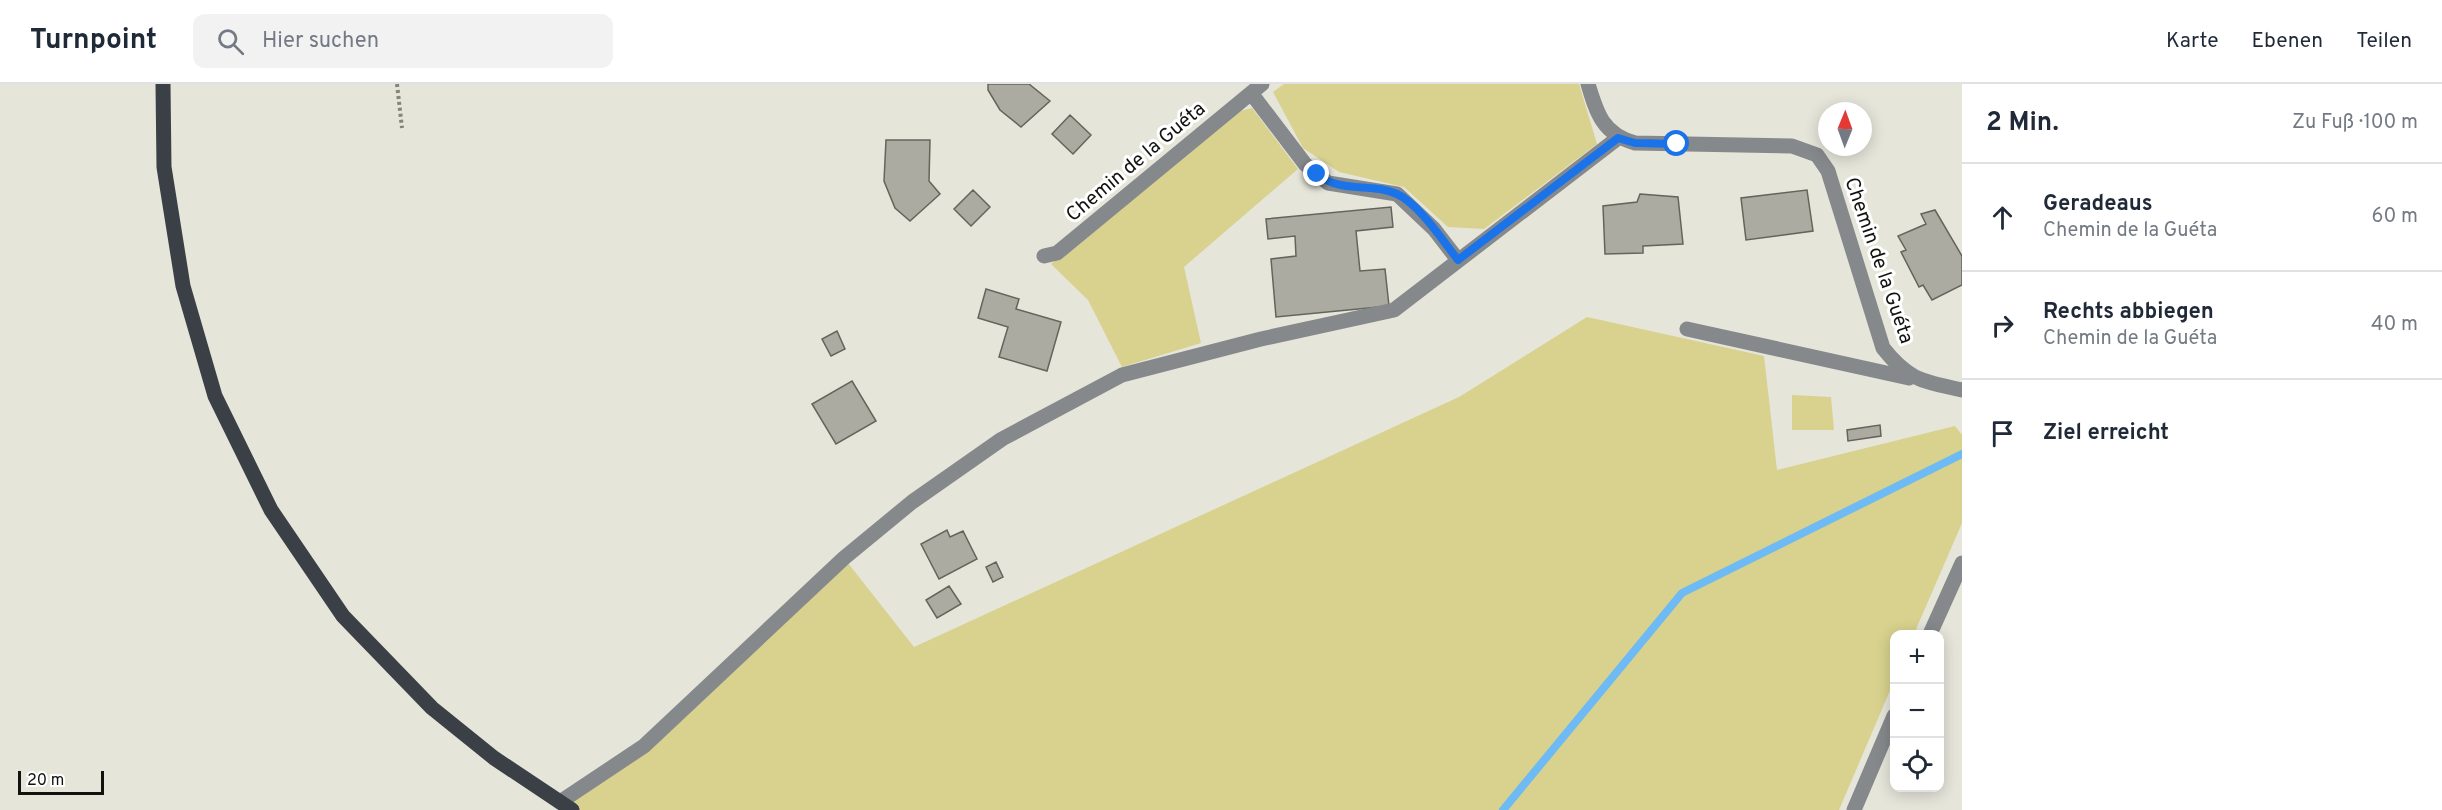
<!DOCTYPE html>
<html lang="de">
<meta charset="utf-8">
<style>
:root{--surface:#fff;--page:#f2f2f3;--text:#1f2937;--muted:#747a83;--line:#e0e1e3}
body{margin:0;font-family:Overpass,sans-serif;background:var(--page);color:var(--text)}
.controls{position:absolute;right:18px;bottom:18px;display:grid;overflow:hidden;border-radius:12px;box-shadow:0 3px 15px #0003}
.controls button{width:54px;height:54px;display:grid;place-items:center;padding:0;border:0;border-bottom:2px solid var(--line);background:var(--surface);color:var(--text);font:30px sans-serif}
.compass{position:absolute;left:1818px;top:18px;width:54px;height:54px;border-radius:50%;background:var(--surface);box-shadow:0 3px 15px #0003;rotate:1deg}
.scale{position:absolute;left:18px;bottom:15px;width:86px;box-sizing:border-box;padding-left:6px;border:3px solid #12120f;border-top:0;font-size:16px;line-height:21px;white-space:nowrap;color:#12120f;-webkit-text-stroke:4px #fff;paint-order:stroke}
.stop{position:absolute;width:18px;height:18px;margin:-14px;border:4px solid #1a73e8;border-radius:50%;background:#fff}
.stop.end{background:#1a73e8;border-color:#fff;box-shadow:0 2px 6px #0008}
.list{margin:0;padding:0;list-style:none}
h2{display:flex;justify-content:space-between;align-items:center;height:78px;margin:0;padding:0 24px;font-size:26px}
h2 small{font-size:20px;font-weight:400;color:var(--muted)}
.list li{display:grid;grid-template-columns:39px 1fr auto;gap:18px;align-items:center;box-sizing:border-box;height:108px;padding:0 24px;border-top:2px solid var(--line)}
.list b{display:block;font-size:22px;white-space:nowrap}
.list p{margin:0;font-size:20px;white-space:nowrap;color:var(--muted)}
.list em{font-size:20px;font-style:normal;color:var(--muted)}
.icon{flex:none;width:33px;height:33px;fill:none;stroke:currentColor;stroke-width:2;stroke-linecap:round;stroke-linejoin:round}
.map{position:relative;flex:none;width:1962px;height:726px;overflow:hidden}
header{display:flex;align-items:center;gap:36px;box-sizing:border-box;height:84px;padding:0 30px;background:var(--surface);border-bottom:2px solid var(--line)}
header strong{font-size:28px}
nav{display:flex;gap:33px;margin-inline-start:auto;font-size:21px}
.search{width:420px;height:54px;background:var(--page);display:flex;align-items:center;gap:15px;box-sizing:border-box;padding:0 21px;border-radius:12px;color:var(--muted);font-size:22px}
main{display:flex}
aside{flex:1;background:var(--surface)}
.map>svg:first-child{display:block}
.green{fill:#d8d28e}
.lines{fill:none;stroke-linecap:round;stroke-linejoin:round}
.stream{stroke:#6ebaf4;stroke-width:8}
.building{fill:#acaba1;stroke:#65645b;stroke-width:1.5}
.path{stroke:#84847c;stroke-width:4;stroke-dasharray:3 3;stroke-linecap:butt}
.minor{stroke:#85898c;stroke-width:15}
.major{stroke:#3a4046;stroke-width:15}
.route{stroke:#1a73e8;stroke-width:8}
.labels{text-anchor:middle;stroke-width:6;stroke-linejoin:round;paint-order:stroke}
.street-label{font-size:20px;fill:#12120f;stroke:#fff}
</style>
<header>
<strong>Turnpoint</strong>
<div class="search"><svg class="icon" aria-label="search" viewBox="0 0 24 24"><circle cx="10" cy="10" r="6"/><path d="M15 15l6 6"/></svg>Hier suchen</div>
<nav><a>Karte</a><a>Ebenen</a><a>Teilen</a></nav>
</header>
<main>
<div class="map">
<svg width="1962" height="726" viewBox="0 0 1962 726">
<rect width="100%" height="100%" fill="#e5e5da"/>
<path class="green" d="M1284 0H1579L1597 60 1484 145 1448 143 1404 103 1339 88 1303 64 1273 8Z
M1252 24 1298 85 1184 183 1201 259 1122 283 1088 216 1051 180 1240 27Z
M1587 233 1764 272 1777 386 1955 342 1962 351V439L1914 550H1894V597L1839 726H572L560 718 644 662 844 474 914 563 1459 313Z
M1792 311 1831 313 1834 346H1792Z"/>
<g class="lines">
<path class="stream" d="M1503 726 1682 509 1962 370"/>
</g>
<path class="building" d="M988 0H1029L1050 17 1021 43 1000 26 988 6Z
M1070 31 1091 51 1073 70 1052 50Z
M886 56H930L929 97 940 110 910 137 895 124 884 97Z
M973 106 990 123 971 142 954 125Z
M1807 106 1813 147 1746 156 1741 114Z
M1640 110 1678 113 1683 160 1643 162V169L1605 170 1603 122 1637 118Z
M1391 123 1393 143 1356 147 1360 187 1385 185 1389 222 1276 233 1271 175 1296 172 1295 152 1268 155 1266 135Z
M1935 126 1962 172V201L1932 216 1923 201 1919 203 1901 168 1906 166 1898 152 1926 140 1921 130Z
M986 205 1019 215 1016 225 1061 238 1047 287 999 273 1008 243 978 234Z
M837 247 845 265 831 272 822 255Z
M852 297 876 337 836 360 812 320Z
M1880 341 1881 352 1848 357 1847 346Z
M947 446 950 453 963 447 977 475 939 495 921 460Z
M996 478 1003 493 993 498 986 483Z
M949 502 961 520 937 534 926 516Z"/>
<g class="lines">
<path class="path" d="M397 0 402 44"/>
<path class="minor" d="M1588 0C1597 30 1603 50 1635 59L1792 62 1817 71 1828 87 1883 264C1909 297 1923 297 1962 306
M1251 9 1305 80 1328 99 1397 110 1434 145 1458 176
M1044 172 1057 169 1262 0
M1687 245 1909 294
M1930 550 1962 479
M560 718 644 662 844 474 912 418 1002 355 1122 291 1261 255 1394 226 1618 54
M1854 726 1894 632"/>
<path class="major" d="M163 0 164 83 183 202 215 312 271 426 343 532 432 624 494 674 572 726"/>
</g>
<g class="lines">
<path class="route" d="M1317 90C1341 110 1371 98 1397 110 1419 120 1443 157 1458 176L1618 54 1635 59 1677 60"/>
</g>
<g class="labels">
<g class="street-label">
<text transform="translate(1135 77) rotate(-40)" y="7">Chemin de la Guéta</text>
<text transform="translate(1880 176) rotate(71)" y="7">Chemin de la Guéta</text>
</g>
</g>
</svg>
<div class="controls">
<button>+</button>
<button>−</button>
<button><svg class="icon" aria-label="locate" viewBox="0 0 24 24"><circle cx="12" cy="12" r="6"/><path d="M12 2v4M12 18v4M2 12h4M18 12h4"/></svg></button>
</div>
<svg class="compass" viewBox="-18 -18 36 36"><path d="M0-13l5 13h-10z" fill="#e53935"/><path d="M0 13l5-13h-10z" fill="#747a83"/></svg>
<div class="scale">20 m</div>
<div class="stop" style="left:1677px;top:60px"></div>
<div class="stop end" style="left:1317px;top:90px"></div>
</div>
<aside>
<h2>2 Min.<small>Zu Fuß · 100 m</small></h2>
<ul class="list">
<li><svg class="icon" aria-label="ahead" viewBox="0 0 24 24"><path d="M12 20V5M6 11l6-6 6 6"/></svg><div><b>Geradeaus</b><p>Chemin de la Guéta</p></div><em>60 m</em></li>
<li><svg class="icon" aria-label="right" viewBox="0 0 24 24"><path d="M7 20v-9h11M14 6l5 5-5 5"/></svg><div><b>Rechts abbiegen</b><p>Chemin de la Guéta</p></div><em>40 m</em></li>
<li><svg class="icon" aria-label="arrive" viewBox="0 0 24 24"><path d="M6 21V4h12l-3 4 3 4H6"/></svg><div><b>Ziel erreicht</b></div></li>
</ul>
</aside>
</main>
